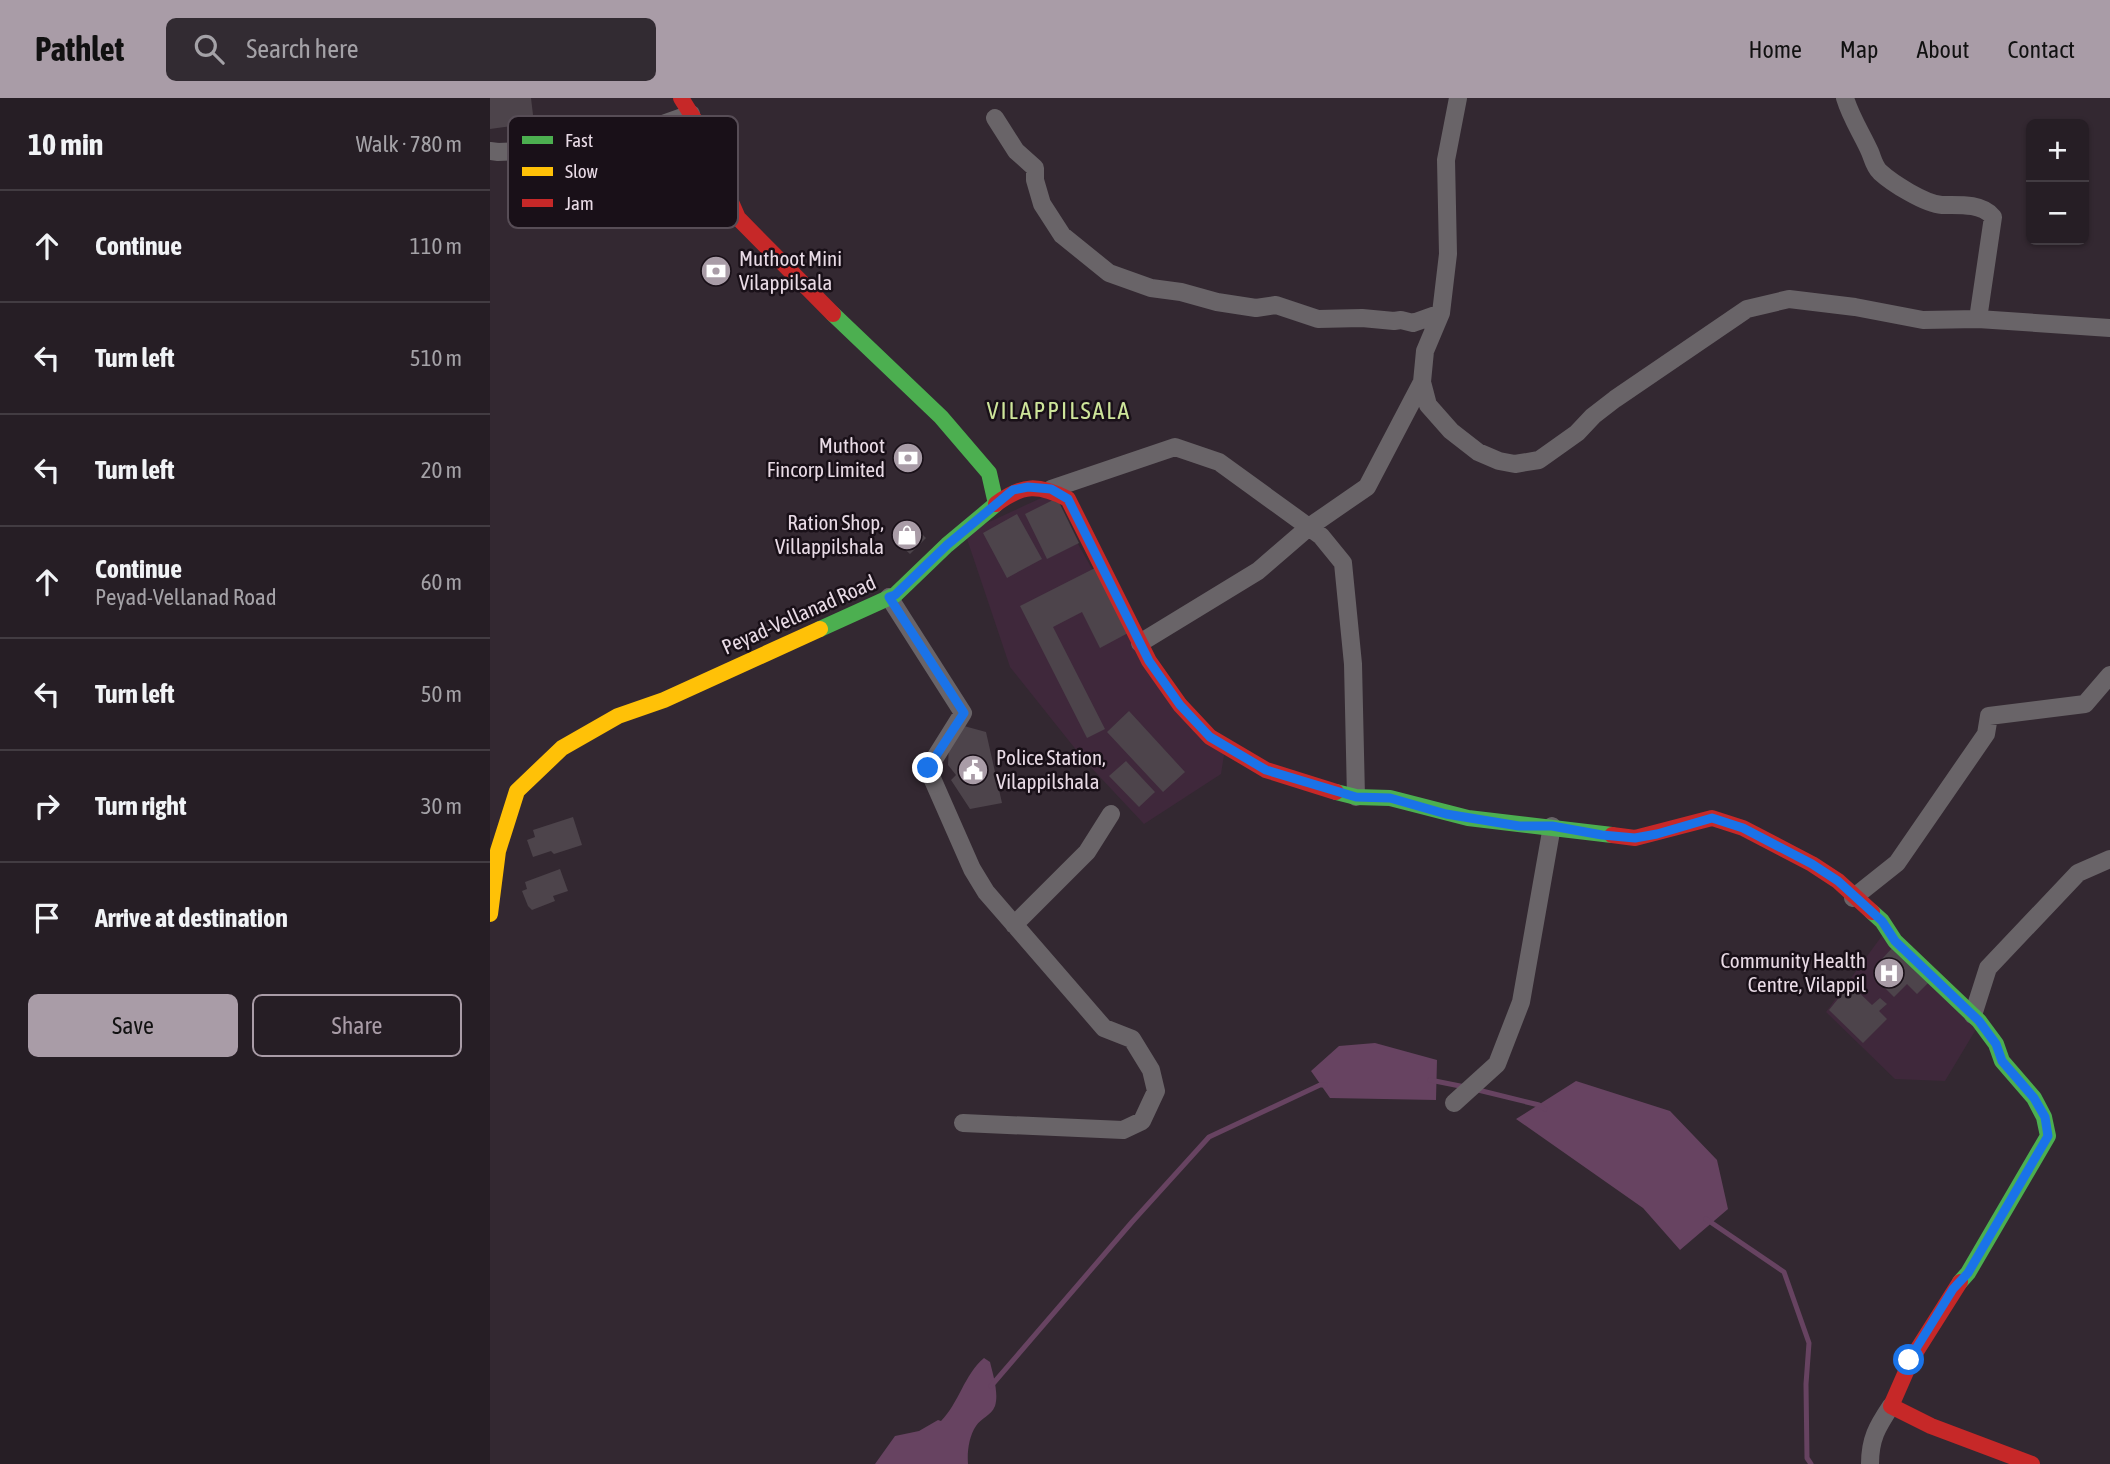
<!DOCTYPE html>
<meta charset="utf-8">
<style>
:root{--surface:#261e25;--page:#322b32;--text:#f1f3f6;--muted:#a4a2a7;--line:#423c42;--accent:#a99ca7}
body{margin:0;font-family:"Asap Condensed",sans-serif;background:var(--page);color:var(--text)}
.controls{position:absolute;right:21px;top:21px;display:grid;overflow:hidden;border-radius:10px;box-shadow:0 2px 5px #0004}
.controls button{width:63px;height:63px;display:grid;place-items:center;padding:0;border:0;border-bottom:2px solid var(--line);background:var(--surface);color:var(--text);font:35px sans-serif}
.stop{position:absolute;width:21px;height:21px;margin:-16px;border:5px solid #1a73e8;border-radius:50%;background:#fff}
.stop.end{background:#1a73e8;border-color:#fff;box-shadow:0 2px 7px #0008}
.list{margin:0;padding:0;list-style:none}
h2{display:flex;justify-content:space-between;align-items:center;height:91px;margin:0;padding:0 28px;font-size:30px}
h2 small{font-size:23px;font-weight:400;color:var(--muted)}
.list li{display:grid;grid-template-columns:46px 1fr auto;gap:21px;align-items:center;box-sizing:border-box;height:112px;padding:0 28px;border-top:2px solid var(--line)}
.list b{display:block;font-size:26px;white-space:nowrap}
.list p{margin:0;font-size:23px;white-space:nowrap;color:var(--muted)}
.list em{font-size:23px;font-style:normal;color:var(--muted)}
.actions{display:flex;gap:14px;padding:21px 28px}
.actions a{flex:1;padding:16px 0;border:2px solid var(--accent);border-radius:10px;text-align:center;font-size:24px;color:var(--accent)}
.actions .main{background:var(--accent);color:#111}
.icon{flex:none;width:38px;height:38px;fill:none;stroke:currentColor;stroke-width:2;stroke-linecap:round;stroke-linejoin:round}
.map{position:relative;flex:none;width:1620px;height:1366px;overflow:hidden}
header{display:flex;align-items:center;gap:42px;box-sizing:border-box;height:98px;padding:0 35px;background:var(--accent);color:#111}
header strong{font-size:33px}
nav{display:flex;gap:38px;margin-inline-start:auto;font-size:24px}
.search{width:490px;height:63px;background:var(--page);display:flex;align-items:center;gap:18px;box-sizing:border-box;padding:0 24px;border-radius:10px;color:var(--muted);font-size:26px}
main{display:flex}
aside{flex:1;background:var(--surface)}
.map>svg:first-child{display:block}
.built{fill:#3f283b}
.water{fill:#674361}
.lines{fill:none;stroke-linecap:round;stroke-linejoin:round}
.stream{stroke:#674361;stroke-width:5}
.building{fill:#4d444b}
.street{stroke:#696468;stroke-width:18}
.fast{stroke:#4caf50;stroke-width:16}
.slow{stroke:#ffc107;stroke-width:16}
.jam{stroke:#c62828;stroke-width:16}
.route{stroke:#1a73e8;stroke-width:9}
.labels{text-anchor:middle;stroke-width:5;stroke-linejoin:round;paint-order:stroke}
.poi-label{font-size:21px;fill:#e9dbe6;stroke:#191018;text-anchor:end}
.street-label{font-size:21px;fill:#e9dbe6;stroke:#191018}
.quarter-label{font-size:24px;letter-spacing:2px;fill:#cee59a;stroke:#191018}
.key{fill:#191018;stroke:#574d56;stroke-width:2}
.key-label{font-size:19px;fill:#e9dbe6}
</style>
<header>
<strong>Pathlet</strong>
<div class="search"><svg class="icon" aria-label="search" viewBox="0 0 24 24"><circle cx="10" cy="10" r="6"/><path d="M15 15l6 6"/></svg>Search here</div>
<nav><a>Home</a><a>Map</a><a>About</a><a>Contact</a></nav>
</header>
<main>
<aside>
<h2>10 min<small>Walk · 780 m</small></h2>
<ul class="list">
<li><svg class="icon" aria-label="ahead" viewBox="0 0 24 24"><path d="M12 20V5M6 11l6-6 6 6"/></svg><div><b>Continue</b></div><em>110 m</em></li>
<li><svg class="icon" aria-label="left" viewBox="0 0 24 24"><path d="M17 20v-9H6M10 6l-5 5 5 5"/></svg><div><b>Turn left</b></div><em>510 m</em></li>
<li><svg class="icon" aria-label="left" viewBox="0 0 24 24"><path d="M17 20v-9H6M10 6l-5 5 5 5"/></svg><div><b>Turn left</b></div><em>20 m</em></li>
<li><svg class="icon" aria-label="ahead" viewBox="0 0 24 24"><path d="M12 20V5M6 11l6-6 6 6"/></svg><div><b>Continue</b><p>Peyad-Vellanad Road</p></div><em>60 m</em></li>
<li><svg class="icon" aria-label="left" viewBox="0 0 24 24"><path d="M17 20v-9H6M10 6l-5 5 5 5"/></svg><div><b>Turn left</b></div><em>50 m</em></li>
<li><svg class="icon" aria-label="right" viewBox="0 0 24 24"><path d="M7 20v-9h11M14 6l5 5-5 5"/></svg><div><b>Turn right</b></div><em>30 m</em></li>
<li><svg class="icon" aria-label="arrive" viewBox="0 0 24 24"><path d="M6 21V4h12l-3 4 3 4H6"/></svg><div><b>Arrive at destination</b></div></li>
</ul>
<div class="actions"><a class="main">Save</a><a>Share</a></div>
</aside>
<div class="map">
<svg width="1620" height="1366" viewBox="0 0 1620 1366">
<rect width="100%" height="100%" fill="#332831"/>
<path class="built" d="M560 396 642 542 734 657 731 676 654 726 595 663 520 569 475 435Z
M1394 835 1488 928 1455 983 1405 981 1336 914Z"/>
<path class="water" d="M885 945 947 962 946 1002 840 1000 821 973 849 948Z
M1086 983 1180 1013 1227 1062 1238 1111 1190 1152 1153 1110 1026 1021Z
M494 1260 500 1264C503 1276 509 1296 505 1308 501 1318 491 1320 486 1328 479 1338 477 1354 478 1366H385L405 1338 429 1333 448 1322 451 1323C469 1305 474 1277 494 1260Z"/>
<g class="lines">
<path class="stream" d="M940 982 975 989
M984 991 1049 1007 1055 1011
M1216 1121 1294 1174 1319 1245 1316 1286 1317 1360 1321 1366
M501 1288 642 1124 719 1039 830 987H835"/>
</g>
<path class="building" d="M0 0H41L44 25 0 31Z
M567 400 589 445 557 461 535 416Z
M527 416 552 461 517 480 493 435Z
M424 428 436 440 420 456 407 444Z
M605 470 638 535 610 550 592 514 563 529 615 631 597 640 530 508Z
M639 613 695 674 673 694 617 634Z
M474 628 496 634 512 705 480 711 461 682 466 677 458 667 459 646Z
M636 663 665 694 649 709 619 678Z
M83 719 92 747 64 756 61 753 43 759 37 742 45 739 43 732Z
M70 771 78 793 63 798 65 803 42 812 38 808 32 793 37 791 35 784Z
M1405 847 1441 882 1427 896 1417 886 1404 899 1389 884 1401 873 1390 863Z
M1360 886 1382 907 1390 900 1397 906 1389 913 1397 921 1373 945 1339 912Z"/>
<g class="lines">
<path class="street" d="M968 0 956 62 958 156 951 215 935 253 932 284 938 307 961 333 988 354 1009 363 1025 366 1049 362 1087 335 1103 318 1125 301 1257 211 1299 201 1365 209 1433 222 1488 221 1620 230
M1355 0C1361 20 1372 36 1380 54 1383 61 1384 68 1390 74 1402 85 1435 106 1452 107 1468 107 1492 105 1503 119L1488 221
M505 20 526 53 545 70V82L552 106 572 137 619 175 661 190 691 194 727 204 766 210 786 207 828 221 872 220 904 223 911 222 923 225 951 215
M0 53 8 54 108 49 201 16
M561 391 685 349 729 364 831 438 853 465 863 566 866 699
M399 499 473 615 438 671 482 771 496 794 614 930 642 941 661 972 666 993 652 1023 633 1032 473 1025
M650 545 768 473 819 429 877 389 932 284
M1363 800 1407 765 1496 636 1499 618 1595 606 1620 577
M524 827 597 754 621 716
M1483 917 1498 870 1588 775 1620 761
M964 1005 1007 966 1031 904 1062 728
M1380 1366C1380 1341 1387 1329 1401 1308"/>
<path class="fast" d="M330 531 405 497 457 447 506 406 499 375 451 319 343 216
M846 694 866 699 900 700 978 720 1122 737
M1382 814 1392 823 1405 843 1489 923 1506 946 1512 963 1544 1000 1554 1019 1558 1038 1478 1175 1470 1184"/>
<path class="slow" d="M0 816 8 753 27 693 72 650 128 618 174 602 330 531"/>
<path class="jam" d="M191 0 206 24 248 120 343 216
M506 406C533 386 548 386 578 401L659 563 690 607 720 639 776 672 846 694
M1122 737 1145 740 1222 720 1253 730 1322 766 1348 783 1382 814
M1470 1184 1422 1260 1401 1308 1441 1328 1542 1366"/>
</g>
<g class="lines">
<path class="route" d="M438 670 474 615 399 499 405 497 457 447 523 392 538 389 561 391 578 401 659 563 690 607 720 639 776 672 866 699 900 700 956 716 1029 728H1062L1112 737 1145 740 1167 736 1222 720 1253 730 1322 766 1348 783 1392 823 1405 843 1489 923 1506 946 1512 963 1544 1000 1555 1019 1558 1038 1478 1175 1463 1191 1419 1262"/>
</g>
<defs>
<g id="bank-disc" transform="scale(1.575)"><circle r="9.5" fill="#a99ca7" stroke="#191018"/><path d="M-6-4H6V4H-6ZM0-2.3a2.3 2.3 0 1 0 0 4.6a2.3 2.3 0 1 0 0-4.6Z" fill="#fff"/></g>
<g id="shop-disc" transform="scale(1.575)"><circle r="9.5" fill="#a99ca7" stroke="#191018"/><path d="M-5-2.5h2.3a2.7 3.5 0 0 1 5.4 0H5L5.5 6h-11ZM-1.5-2.5h3a1.5 2.3 0 0 0-3 0Z" fill="#fff"/></g>
<g id="civic-disc" transform="scale(1.575)"><circle r="9.5" fill="#a99ca7" stroke="#191018"/><path d="M-.6-6.5H3V-4.5H.6V-3L4-1V1h2V6H-6V1h2V-1L-.6-3ZM-1.2 2.5V6h2.4V2.5Z" fill="#fff"/></g>
<g id="hospital-disc" transform="scale(1.575)"><circle r="9.5" fill="#a99ca7" stroke="#191018"/><path d="M-5-5h3v3.5h4V-5h3V5h-3V1.5h-4V5h-3Z" fill="#fff"/></g>
</defs>
<g fill-rule="evenodd">
<use href="#bank-disc" x="226" y="173"/>
<use href="#bank-disc" x="418" y="360"/>
<use href="#shop-disc" x="417" y="437"/>
<use href="#civic-disc" x="483" y="672"/>
<use href="#hospital-disc" x="1399" y="875"/>
</g>
<g class="labels">
<g class="poi-label">
<text x="249" y="168" text-anchor="start">Muthoot Mini<tspan x="249" dy="24">Vilappilsala</tspan></text>
<text x="395" y="355">Muthoot<tspan x="395" dy="24">Fincorp Limited</tspan></text>
<text x="394" y="432">Ration Shop,<tspan x="394" dy="24">Villappilshala</tspan></text>
<text x="506" y="667" text-anchor="start">Police Station,<tspan x="506" dy="24">Vilappilshala</tspan></text>
<text x="1376" y="870">Community Health<tspan x="1376" dy="24">Centre, Vilappil</tspan></text>
</g>
<g class="street-label">
<text transform="translate(309 517) rotate(-24)" y="7">Peyad-Vellanad Road</text>
</g>
<g class="quarter-label">
<text x="569" y="321">VILAPPILSALA</text>
</g>
</g>
<rect x="18" y="18" width="230" height="112" rx="10" class="key"/>
<rect x="32" y="38" width="31" height="8" fill="#4caf50"/>
<rect x="32" y="69" width="31" height="9" fill="#ffc107"/>
<rect x="32" y="101" width="31" height="8" fill="#c62828"/>
<g class="key-label">
<text x="75" y="49">Fast</text>
<text x="75" y="80">Slow</text>
<text x="75" y="112">Jam</text>
</g>
</svg>
<div class="controls">
<button>+</button>
<button>−</button>
</div>
<div class="stop" style="left:1419px;top:1262px"></div>
<div class="stop end" style="left:438px;top:670px"></div>
</div>
</main>
